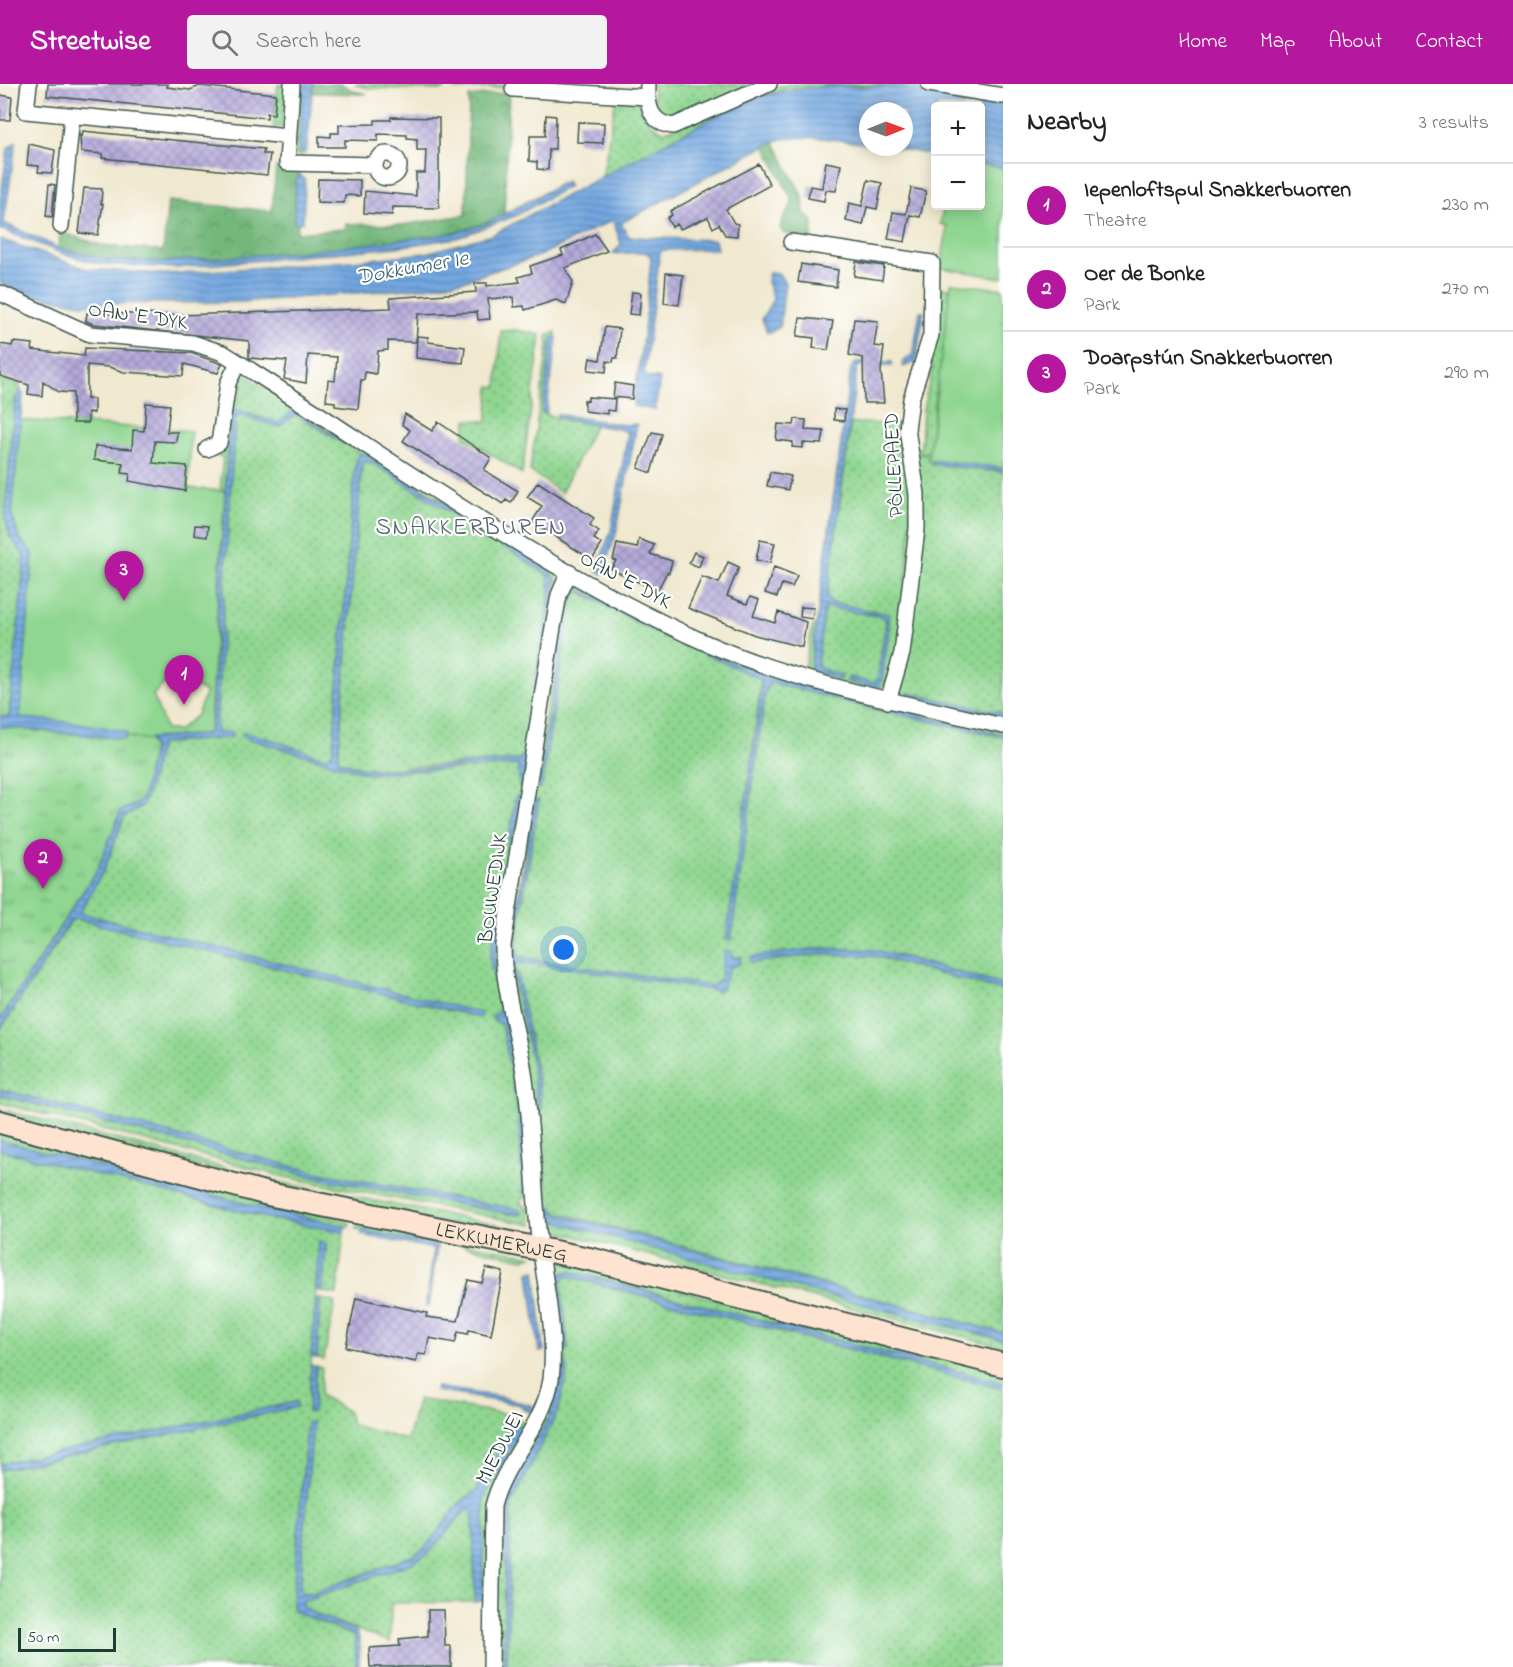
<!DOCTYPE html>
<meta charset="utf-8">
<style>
:root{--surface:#fff;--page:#f2f2f2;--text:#222;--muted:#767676;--line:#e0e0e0;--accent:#b5179e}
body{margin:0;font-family:"Indie Flower",sans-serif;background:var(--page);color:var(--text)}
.controls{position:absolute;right:18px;top:18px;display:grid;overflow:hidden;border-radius:6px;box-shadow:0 3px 15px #0003}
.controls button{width:54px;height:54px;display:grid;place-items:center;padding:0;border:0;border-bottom:2px solid var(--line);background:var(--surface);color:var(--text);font:30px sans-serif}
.compass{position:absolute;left:859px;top:18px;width:54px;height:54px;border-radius:50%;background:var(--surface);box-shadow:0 3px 15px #0003;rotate:89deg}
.scale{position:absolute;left:18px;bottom:15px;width:98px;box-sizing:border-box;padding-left:6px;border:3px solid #1f3d34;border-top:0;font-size:16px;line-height:21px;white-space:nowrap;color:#1f3d34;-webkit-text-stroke:4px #fff;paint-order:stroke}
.you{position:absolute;left:564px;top:866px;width:21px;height:21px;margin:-15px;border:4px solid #fff;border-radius:50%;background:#1a73e8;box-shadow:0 0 0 9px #1a73e833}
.badge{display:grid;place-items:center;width:39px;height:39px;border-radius:50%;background:var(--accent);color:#fff;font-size:20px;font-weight:700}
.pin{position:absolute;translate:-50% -50px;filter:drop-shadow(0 2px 3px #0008)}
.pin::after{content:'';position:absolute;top:32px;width:21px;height:18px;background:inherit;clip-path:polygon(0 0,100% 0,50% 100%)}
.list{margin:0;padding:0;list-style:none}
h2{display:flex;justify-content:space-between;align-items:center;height:78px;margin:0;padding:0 24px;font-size:26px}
h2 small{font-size:20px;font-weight:400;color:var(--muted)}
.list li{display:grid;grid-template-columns:39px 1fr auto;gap:18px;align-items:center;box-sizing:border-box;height:84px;padding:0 24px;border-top:2px solid var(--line)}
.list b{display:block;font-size:22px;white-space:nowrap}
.list p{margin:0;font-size:20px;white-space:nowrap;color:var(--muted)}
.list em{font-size:20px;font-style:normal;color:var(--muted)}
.icon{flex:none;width:33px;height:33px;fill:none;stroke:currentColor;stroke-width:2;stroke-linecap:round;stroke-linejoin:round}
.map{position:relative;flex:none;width:1003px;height:1583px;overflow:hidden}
header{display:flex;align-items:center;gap:36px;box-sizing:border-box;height:84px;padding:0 30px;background:var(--accent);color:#fff}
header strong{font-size:28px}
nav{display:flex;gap:33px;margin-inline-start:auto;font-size:21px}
.search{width:420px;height:54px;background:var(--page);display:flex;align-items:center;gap:15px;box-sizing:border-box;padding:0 21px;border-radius:6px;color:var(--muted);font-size:22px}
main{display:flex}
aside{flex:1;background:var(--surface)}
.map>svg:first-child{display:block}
.grass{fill:url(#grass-dots);stroke:#578a62;stroke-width:1.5;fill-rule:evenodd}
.forest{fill:url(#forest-crowns);stroke:#497a57;stroke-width:1.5}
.park{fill:url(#park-tufts);stroke:#578a62;stroke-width:1.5}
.garden{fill:#8fd690;stroke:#578a62;stroke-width:1.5;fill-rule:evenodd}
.water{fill:url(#water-rules);stroke:#49728a;stroke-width:1.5}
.building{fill:url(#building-cross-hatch)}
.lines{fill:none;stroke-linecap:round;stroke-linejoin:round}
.minor-casing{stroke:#3e574b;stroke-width:18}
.secondary-casing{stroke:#3e574b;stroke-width:26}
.minor{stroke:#fff;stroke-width:15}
.secondary{stroke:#fee3d1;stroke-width:22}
.labels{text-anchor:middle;stroke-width:4.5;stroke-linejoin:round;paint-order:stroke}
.street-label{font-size:21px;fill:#1f3d34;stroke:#fff}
.water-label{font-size:22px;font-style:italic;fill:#3c6270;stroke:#fff}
.quarter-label{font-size:24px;letter-spacing:1.5px;fill:#54636e;stroke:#fff}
</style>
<header>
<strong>Streetwise</strong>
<div class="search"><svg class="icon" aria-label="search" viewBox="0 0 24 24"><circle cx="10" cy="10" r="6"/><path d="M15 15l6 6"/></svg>Search here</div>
<nav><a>Home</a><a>Map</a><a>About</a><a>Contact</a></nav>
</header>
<main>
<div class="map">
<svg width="1003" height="1583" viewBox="0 0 1003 1583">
<defs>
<pattern id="grass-dots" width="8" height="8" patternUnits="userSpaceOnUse" patternTransform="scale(1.5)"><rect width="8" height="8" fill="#8fd690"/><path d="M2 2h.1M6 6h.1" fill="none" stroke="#74af76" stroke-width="1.8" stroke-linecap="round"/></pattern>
<pattern id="forest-crowns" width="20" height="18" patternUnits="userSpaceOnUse" patternTransform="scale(1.5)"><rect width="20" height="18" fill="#73b77a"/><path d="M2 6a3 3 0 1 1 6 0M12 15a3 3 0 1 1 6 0" fill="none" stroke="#5e9665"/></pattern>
<pattern id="park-tufts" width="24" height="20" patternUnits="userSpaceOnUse" patternTransform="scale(1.5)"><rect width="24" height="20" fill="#8fd690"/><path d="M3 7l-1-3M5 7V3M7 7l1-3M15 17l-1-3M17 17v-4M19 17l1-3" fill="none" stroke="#74af76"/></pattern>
<pattern id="water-rules" width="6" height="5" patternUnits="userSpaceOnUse" patternTransform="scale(1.5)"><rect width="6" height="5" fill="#73a7e0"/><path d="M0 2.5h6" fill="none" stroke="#5e89b6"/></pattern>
<pattern id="building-cross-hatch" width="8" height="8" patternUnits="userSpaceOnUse" patternTransform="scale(1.5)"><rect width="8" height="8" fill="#b5aada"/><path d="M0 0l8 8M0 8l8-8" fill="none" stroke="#938cb2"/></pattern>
</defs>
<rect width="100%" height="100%" fill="#fff"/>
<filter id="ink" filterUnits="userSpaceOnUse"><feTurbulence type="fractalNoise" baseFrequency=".0167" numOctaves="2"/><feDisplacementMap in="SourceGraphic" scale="12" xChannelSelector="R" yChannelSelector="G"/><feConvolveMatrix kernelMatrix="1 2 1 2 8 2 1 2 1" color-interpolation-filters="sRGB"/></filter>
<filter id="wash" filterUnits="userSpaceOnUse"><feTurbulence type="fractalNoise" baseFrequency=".008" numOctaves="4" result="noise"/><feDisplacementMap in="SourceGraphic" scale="24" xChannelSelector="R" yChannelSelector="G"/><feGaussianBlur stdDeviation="1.35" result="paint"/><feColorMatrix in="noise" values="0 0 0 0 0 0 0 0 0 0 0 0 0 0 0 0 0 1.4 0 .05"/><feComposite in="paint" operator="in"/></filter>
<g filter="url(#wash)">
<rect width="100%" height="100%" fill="#f0e8cf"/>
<path class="grass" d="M278 0H287L282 43 273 44Z
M298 0H303L299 62 301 73 294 69Z
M354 0H448L443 6 368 4Z
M453 0 615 3 620 6 530 2 456 6Z
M652 0H750L683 35 670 37 655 27Z
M791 0H906L1003 16V21L880 2H830L769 9 708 36 602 94 616 14 637 16 650 39 664 48 768 4Z
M941 204H950L941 290 936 303 929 368 913 369 912 365 921 364 923 325 933 282 926 280 936 207Z
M517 246 541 251 522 390 464 353 467 336 487 337 490 302 497 303 501 247Z
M556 248V253L552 254 542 328 557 334 595 341 561 409 530 387 548 262 547 252Z
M242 289 351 360 350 363 355 367 360 364 555 486 558 497 499 863 521 992 529 1113 522 1114 521 1120 529 1123 532 1141 285 1093 0 1019V1011L313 1093 520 1131V1126L314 1088 0 1005V946L72 836 77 835 480 929 84 832 79 828 105 784 124 733 142 722 160 660 232 652V648L218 649 216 642 235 333 242 332 280 343 292 331 301 332 294 326 279 339 235 326 230 329 225 407H220L223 373 213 371 220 366 228 314 237 316 243 299 235 295ZM369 372 552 489 553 510 550 509V496L544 487 371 378H362L338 676 370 686 516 676 522 673V702H519L518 681 369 690 242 653 260 652 322 673H328L333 667 355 384 357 373ZM516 712 497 855 496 887 523 1035H519L502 941 493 936 492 932 500 928 490 874Z
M0 295 20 300 12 343 5 434 10 452 24 472V482L9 633 0 632Z
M851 339 904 340 914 411 898 567 886 603 878 608 804 589 812 543 816 539 810 586 840 595 842 592 821 585 817 580 825 523 883 533 886 537 877 597 874 600 849 593 847 597 871 604 879 603 882 597 888 530 832 519 827 513Z
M913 370H929L932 380 1003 388V629L908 609V613L1003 633V639L899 613 905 569Z
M577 500 705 563 1003 646V650C897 627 791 603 690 562 657 548 625 528 593 511L578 505 571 510 563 545 537 704 571 519 575 510 580 508 655 548 761 595 731 856 765 610 770 598 874 625 1003 653V901L898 871 821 864 751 873 821 870 875 872 1003 907V1249L554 1127 550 1133 791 1202 1003 1256V1263L548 1145 544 1141 508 875 563 517 569 505ZM535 716 530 774 516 856 518 873 712 902 720 896 730 869 732 873H740L728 886 722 904 549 881 515 879 539 1002 546 1113C542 1068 540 1024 532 980 525 938 511 900 512 857Z
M0 1025 283 1099 529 1147 521 1153 353 1121 0 1032Z
M0 1045 350 1138 349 1143 262 1124 0 1056Z
M0 1066 267 1134 344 1148 337 1210 322 1208 326 1160 319 1158 308 1328 313 1327 316 1282 322 1284 320 1311 348 1328 352 1341 407 1356 418 1315 506 1330 527 1339 499 1394 488 1517H483L484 1412 523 1342 514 1340 476 1407 461 1418 424 1465 413 1472 312 1509H303L300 1505 312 1338 308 1339 292 1523 295 1528 355 1552 356 1583H0V1386L297 1323 296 1318 0 1380Z
M359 1139 532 1172 523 1175 439 1156 437 1162 356 1145Z
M566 1177 1003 1288V1299L579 1189 564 1188 558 1195 568 1265 561 1198 567 1192 1003 1305V1583H507L511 1421 559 1325 564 1279 552 1327 510 1404 507 1417 503 1583H495V1435L556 1276H566L565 1269H556L550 1194 556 1183Z
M320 1215 335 1218 324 1275 317 1274Z
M467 1425 473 1427 475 1518 391 1519 390 1558 312 1529 302 1521 303 1517 429 1469Z"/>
<path class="forest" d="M313 0H342L353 7 367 10 312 9Z
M509 8 504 131C438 162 331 166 258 171 209 175 160 180 112 176 94 175 76 169 59 164L60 148 101 161 163 167 168 117 272 127 276 83 301 84 296 97 294 137 298 139 297 149 345 145 346 140 402 141 466 131 469 13Z
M774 57 803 114 804 129 813 137 812 155 783 149 780 143C782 133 792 126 792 116L765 62Z"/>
<path class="park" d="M0 643 125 655 127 652 149 656 153 665 143 712 139 718 121 727 97 786 0 936Z"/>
<path class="garden" d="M981 80 1003 84V194L941 184 947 142 940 140 944 122H980Z
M951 199 1003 205V384L928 376Z
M20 336 191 347 188 404 225 407 209 649 149 656 127 652V649L20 634 33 470 19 455 12 431ZM167 597 195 603 206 608 197 631 179 646H166L153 611Z"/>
<path class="water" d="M303 0H313L307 64 304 70 299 67V62Z
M830 2 895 3 1003 21V84L981 80 980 22H936L935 71 888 63H904V27H868V60C838 56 804 49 774 57L621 139 629 153 715 156 717 165 662 166 660 169 644 288 647 293 660 295 655 326 633 322 645 239 651 173 646 168 613 170 621 160 613 136 541 171 463 197 419 204 242 218 82 220 25 210 0 199V155L87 185 165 190 353 177 426 169 492 151 708 36 758 13 792 5Z
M16 58 4 139 59 164 111 176 166 178 299 168 455 149 487 139 566 97 569 102 515 132 457 154 396 163 177 184 100 180 64 170 1 145 0 147V119L8 64Z
M300 90 305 96 303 138 296 139 294 137 296 97Z
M769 188 778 189 785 199 780 242 772 248H767L762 235 773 215 767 198Z
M920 227H924L916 278 903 283V278L913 270Z
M556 253 557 254 546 330 542 328 552 254Z
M857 278H892V282L860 281 857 285 827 513 832 519 888 530 889 546 882 597 879 603 871 604 847 597 849 593 874 600 877 597 886 537 883 533 825 523 817 580 821 585 842 591 840 595 810 586 851 284Z
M20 305 23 310 12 431 19 454 33 469 20 634 72 638 126 647 125 655 0 643V632L9 633 24 482V472L10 452 5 434 15 316Z
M235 326 279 339 294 326 346 358 344 360 296 330 280 343 242 332 235 333 216 642 218 649 232 648V653L160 660 147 712 142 722 124 733 105 784 80 829 481 929V934L76 835 71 836 0 946V936L97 786 121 727 139 718 143 712 153 665 150 654 205 651 211 645 230 329Z
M557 330 625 341 637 340 616 450 602 490 596 487 611 447 628 349 623 346 557 334Z
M359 369 369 372 546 483 555 496 529 656 525 654 550 509 548 491 371 378H362L338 676C367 695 477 679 516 676L521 675 523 668 527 670 522 702H519L518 681 369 690 242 653V649L260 652 322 673H328L333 667 355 384Z
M932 376 1003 384V388L931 380Z
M578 505 593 511C625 528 657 548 690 562 791 603 897 627 1003 650V653L874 625 770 598 765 610 731 856H726L762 603 761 595 655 548 584 509 577 508 571 519 541 705 537 704 563 545 571 510Z
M908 609 1003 629V633L907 613Z
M516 712 521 713 496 874V887L520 1004 529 1108 523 1109 517 1021 502 941 493 936 492 932 500 928 490 874Z
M535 716H539L516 856 518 873 712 902 720 896 725 866 730 867 732 873H740V880L730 883 722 904 717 907 549 881 515 879 539 1002 547 1113 532 979 514 898 512 857Z
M821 864 876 866 1003 901V907L875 872 821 870 751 879 750 873Z
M0 1005 314 1088 521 1126 522 1130H510L313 1093 0 1011Z
M0 1056 262 1124 346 1142 344 1148 267 1134 0 1066Z
M551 1122 558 1130 1003 1249V1256L791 1202 557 1138 550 1133 548 1123Z
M362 1146 437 1162 429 1222H426L434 1165 362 1151Z
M319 1158 326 1159 322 1208 316 1206Z
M535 1186 544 1267 539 1268 529 1188Z
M569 1187 1003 1299V1305L567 1192 561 1198 568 1265 565 1267 557 1205 560 1191Z
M316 1214 320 1215 317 1274 311 1273Z
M566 1278 568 1285 559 1325 511 1421 507 1583H503L507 1417 510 1404 552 1327Z
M311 1282H316L313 1328H308Z
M436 1303 502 1313 533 1322 531 1328 524 1326 521 1321 435 1307Z
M296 1318 297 1323 0 1386V1380Z
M313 1338 300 1505 303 1509H313L413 1472 424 1465 461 1418 476 1407 514 1340 523 1343 484 1413 483 1517 475 1518 473 1428 470 1425H466L429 1469 412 1479 303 1517 302 1521 312 1529 356 1547 360 1557 359 1583H356L355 1552 295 1528 292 1523 307 1339Z"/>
<g id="blocks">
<path class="building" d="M48 0H168L167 3 190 6 200 2 276 10 274 30 267 29V34L47 12Z
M0 11 12 13 10 36H0Z
M546 31 556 32 555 65H549L548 86 537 85V78L529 77 530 52H545Z
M391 33 439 34V124L393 123 392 131 364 129 365 107 416 112V89H425L426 66H417V55L407 54V51L378 50V57L345 56V63H319V52L331 53V49H339V41L375 40V36H391Z
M578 38 604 39 603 59 577 58Z
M83 47 264 65 263 70H270L267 91 102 74 103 70 81 68 80 51 82 52Z
M29 60 55 66 52 89 38 88 39 82 27 81Z
M826 78 841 81 836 107 826 106 824 117 808 114 810 102 822 104Z
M759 80 770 101 726 125 734 139 738 140 737 152 725 151 719 140 713 144 708 133 680 145 677 140 672 143 667 134 672 131 670 127Z
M318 95 360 96V112L345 111 344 119 317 118Z
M868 96 882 99 877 125 867 123 863 141 846 137 849 119 862 122Z
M49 100 55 101 52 133 46 132Z
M84 104 102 105 101 120H103L98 151 79 149Z
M911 104 926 107 920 133 910 131 905 158 888 155 893 128 906 130Z
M595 150 607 167 565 184 573 198 566 220 556 216 525 226 524 222 514 223 513 213 488 215 490 235 478 236 477 228 418 230 416 258 388 257V266L378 267 376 290 365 288 364 296H361L358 325 335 322V318L326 317 328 296 335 297 337 273 308 271 306 299 284 295 287 277 249 274V257L93 240 86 237 87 229 180 231 391 224 390 214 476 208 475 199H487V202L520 198 518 193 532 189 530 182 563 171 561 166Z
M856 178 884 182 882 196 854 192Z
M801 180 838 186 836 203 798 198Z
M666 189 683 191 679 221 664 219Z
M632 208 641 209 639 231 629 230Z
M800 234 833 237 828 266 813 264 814 254 797 252Z
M854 235 878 237 874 262 884 263 881 287 884 319H864L863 274 849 271Z
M605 243 620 245 617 274H614L613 278 607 277 606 288 588 286 590 274 600 276Z
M417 252 428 253V258L465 263 463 279 416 274Z
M13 258 33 260 32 266 84 272 85 264 191 269 222 280 218 289 184 280 183 292 124 288 109 283 87 281V315H94V329L88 328V339H73V309L59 308 43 297 42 312 28 310 29 301 0 292V260L12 262Z
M615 299 633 302 632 315 613 313Z
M588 313 615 315 614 327 607 326V330L585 327 584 316 588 317Z
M146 319 170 321 167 348H177L176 358 155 357 153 379 187 382 185 407 129 397 130 390 122 389 123 379 94 376 95 362 132 365 133 346 144 347Z
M834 325 845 326 844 337 834 336Z
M405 330 432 347 438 338 491 374 484 386 518 407 511 419 506 416 503 420 403 357 410 346 402 341Z
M795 335 806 336 805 346 824 347 822 360 803 359V364L792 363 793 358 776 356 778 340 794 341Z
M652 348 662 350 651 389 638 384Z
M770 388 791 392 788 406 767 402Z
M538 398 594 434 590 441 599 447 594 455 602 460 592 476 532 438 542 422 527 413Z
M195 441 208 442 207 453 194 451Z
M639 455 654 461 650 470 672 477 669 489 667 488 657 507 611 485 616 477 613 476 617 460 637 464Z
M760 456 775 459 770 479 756 476Z
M694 468 703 472 699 483 689 479Z
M728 478 739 483 727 512 747 520 750 513 759 516 753 532 775 539 778 528 806 538 802 563 755 551 688 524 702 493 719 499Z
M774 483 797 492 792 503 782 500 777 513 765 509Z
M801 523 814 524 812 535 800 533Z
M486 1184 503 1188 491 1251 469 1246 468 1250 458 1248 455 1259 429 1254 426 1271 418 1270 416 1278 346 1263 356 1214 427 1229 426 1233 458 1237 468 1196 482 1199Z
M428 1526H444L445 1562H451V1583H370L369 1564 400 1562 399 1555 428 1552Z"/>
</g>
</g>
<g filter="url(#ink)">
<use href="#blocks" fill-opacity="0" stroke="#3e574b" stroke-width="1.5"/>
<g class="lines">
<g class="minor-casing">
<path id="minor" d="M29 0 26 27 288 52
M292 0 287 79 375 81
M648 0C647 20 649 39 673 42L769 0
M929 0 1003 12
M513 5 647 13
M375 82a12 12 0 1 1 24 0a12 12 0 1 1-24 0Z
M61 142 72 32
M791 158 932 179 931 251 911 315 907 345 917 410V445L902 569 888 617
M0 209 90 250 193 259 223 269C382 367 534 483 706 559 800 600 903 619 1003 642
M207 365 219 359 228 299 238 279
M491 1583 493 1422C504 1377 544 1342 551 1295 557 1245 543 1194 538 1145 533 1091 532 1036 523 982 516 942 503 902 503 861L553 543 559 511 569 488"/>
</g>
<g class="secondary-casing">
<g id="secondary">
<path id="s1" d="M0 1038 268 1110 594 1176 1003 1281"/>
</g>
</g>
<use href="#minor" class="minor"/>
<use href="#secondary" class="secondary"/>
</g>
</g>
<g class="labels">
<g class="street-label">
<text transform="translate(138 231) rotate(8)" y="7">OAN 'E DYK</text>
<text transform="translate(893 381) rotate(-93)" y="7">PÔLLEPAED</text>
<text transform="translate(626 495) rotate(28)" y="7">OAN 'E DYK</text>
<text transform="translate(492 804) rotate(-82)" y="7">BOUWEDIJK</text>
<text dy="7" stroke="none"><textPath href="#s1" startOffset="516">LEKKUMERWEG</textPath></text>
<text transform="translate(499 1363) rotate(-62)" y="7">MIEDWEI</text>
</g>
<g class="water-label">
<text transform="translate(412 182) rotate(-10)" y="8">Dokkumer Ie</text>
</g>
<g class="quarter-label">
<text x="471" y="450">SNAKKERBUREN</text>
</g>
</g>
</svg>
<div class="controls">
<button>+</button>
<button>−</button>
</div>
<svg class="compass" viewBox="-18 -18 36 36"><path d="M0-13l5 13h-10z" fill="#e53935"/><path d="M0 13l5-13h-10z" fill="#767676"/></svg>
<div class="scale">50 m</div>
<div class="you"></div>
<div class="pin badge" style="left:184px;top:621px">1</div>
<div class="pin badge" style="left:43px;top:805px">2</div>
<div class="pin badge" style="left:124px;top:517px">3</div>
</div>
<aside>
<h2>Nearby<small>3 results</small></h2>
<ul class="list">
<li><span class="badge">1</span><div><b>Iepenloftspul Snakkerbuorren</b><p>Theatre</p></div><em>230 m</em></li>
<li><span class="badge">2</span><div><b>Oer de Bonke</b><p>Park</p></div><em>270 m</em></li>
<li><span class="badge">3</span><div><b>Doarpstún Snakkerbuorren</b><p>Park</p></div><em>290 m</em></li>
</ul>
</aside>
</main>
